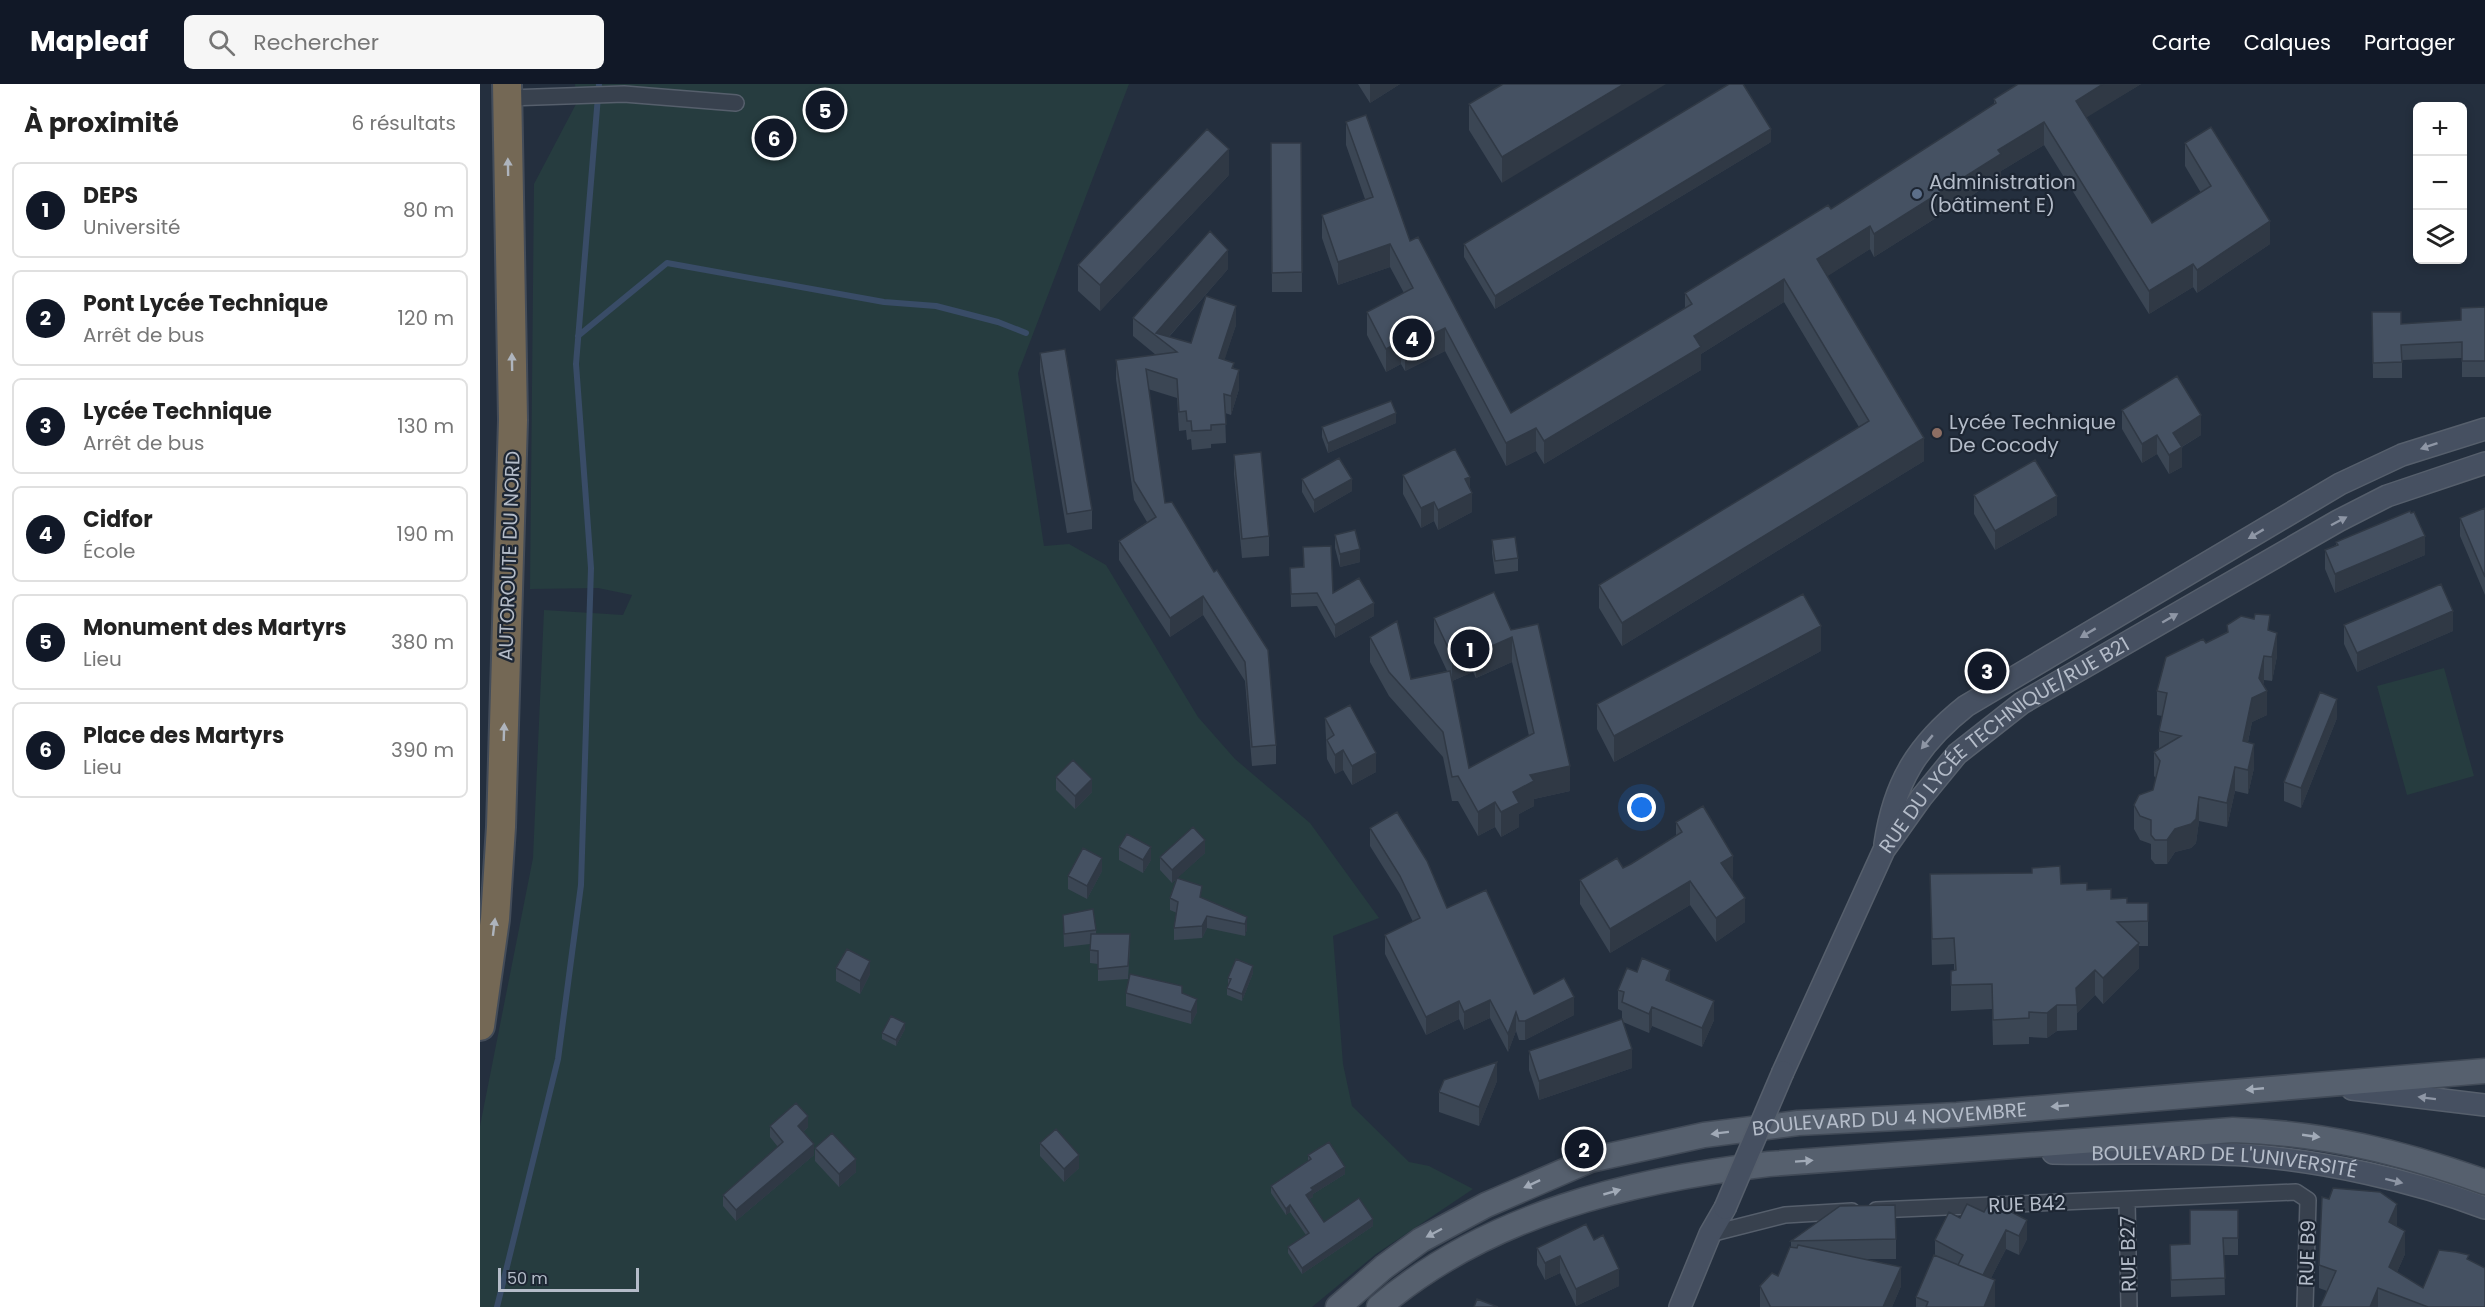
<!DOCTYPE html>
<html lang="fr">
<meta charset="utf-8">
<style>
:root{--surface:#fff;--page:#f6f6f6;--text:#222;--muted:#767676;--line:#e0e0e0;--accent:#111827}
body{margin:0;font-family:Poppins,sans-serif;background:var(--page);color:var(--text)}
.controls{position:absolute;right:18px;top:18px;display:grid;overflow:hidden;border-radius:9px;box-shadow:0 3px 9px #0003}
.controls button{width:54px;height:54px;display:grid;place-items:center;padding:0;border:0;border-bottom:2px solid var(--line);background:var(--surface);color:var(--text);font:30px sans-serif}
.scale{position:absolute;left:18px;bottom:15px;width:141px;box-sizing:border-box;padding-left:6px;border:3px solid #b4bcc9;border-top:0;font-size:16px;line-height:21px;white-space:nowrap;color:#b4bcc9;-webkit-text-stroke:4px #1d2633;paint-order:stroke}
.you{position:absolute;left:1162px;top:724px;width:21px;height:21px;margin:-15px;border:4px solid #fff;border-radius:50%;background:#1a73e8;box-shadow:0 0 0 9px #1a73e833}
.badge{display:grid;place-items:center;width:39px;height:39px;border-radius:50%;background:var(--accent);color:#fff;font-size:20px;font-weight:700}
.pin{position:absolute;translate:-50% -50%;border:3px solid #fff;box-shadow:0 2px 6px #0006}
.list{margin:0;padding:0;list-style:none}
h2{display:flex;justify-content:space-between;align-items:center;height:78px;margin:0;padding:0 24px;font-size:26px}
h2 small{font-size:20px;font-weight:400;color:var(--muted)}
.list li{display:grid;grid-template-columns:39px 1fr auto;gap:18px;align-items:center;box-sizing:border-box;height:96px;margin:0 12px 12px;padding:0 12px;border:2px solid var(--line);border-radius:9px}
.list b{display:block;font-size:22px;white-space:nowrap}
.list p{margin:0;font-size:20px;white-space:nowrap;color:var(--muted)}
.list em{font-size:20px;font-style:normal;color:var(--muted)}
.icon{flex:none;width:33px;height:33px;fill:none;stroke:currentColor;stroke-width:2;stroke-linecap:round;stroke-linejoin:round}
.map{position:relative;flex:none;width:2005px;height:1223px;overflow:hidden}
header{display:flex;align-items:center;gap:36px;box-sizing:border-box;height:84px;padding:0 30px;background:var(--accent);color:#fff}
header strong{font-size:28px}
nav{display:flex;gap:33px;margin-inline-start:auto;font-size:21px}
.search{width:420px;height:54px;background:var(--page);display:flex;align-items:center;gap:15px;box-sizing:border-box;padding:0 21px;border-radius:9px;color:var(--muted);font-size:22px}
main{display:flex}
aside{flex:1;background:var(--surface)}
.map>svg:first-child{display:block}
.green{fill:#263c3f}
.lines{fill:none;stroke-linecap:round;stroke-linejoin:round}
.stream{stroke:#394c67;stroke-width:6}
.street-casing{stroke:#565f6c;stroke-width:18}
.secondary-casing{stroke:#565f6c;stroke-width:24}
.primary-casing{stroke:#414a57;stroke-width:27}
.highway-casing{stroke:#434c59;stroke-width:32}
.street{stroke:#38414e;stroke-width:15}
.secondary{stroke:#465061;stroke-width:21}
.primary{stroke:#56606e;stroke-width:24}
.highway{stroke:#746855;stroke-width:28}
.secondary-bridge-casing{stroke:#565f6c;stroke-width:24;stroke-linecap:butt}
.secondary-bridge{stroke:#465061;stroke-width:21}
.wall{fill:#3b4654;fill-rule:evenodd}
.shaded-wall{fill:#303945}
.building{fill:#455162;stroke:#303945;stroke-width:1.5}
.oneway{fill:#aeb4bd}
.oneway2{fill:#8e96a5}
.oneway3{fill:#a1aab7}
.service-dot{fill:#5c6f8a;stroke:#1d2633;stroke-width:2}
.education-dot{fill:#8d6e63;stroke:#1d2633;stroke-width:2}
.labels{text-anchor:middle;stroke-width:4.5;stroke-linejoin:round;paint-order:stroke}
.poi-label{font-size:20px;fill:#b4bcc9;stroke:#1d2633;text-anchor:start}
.street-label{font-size:20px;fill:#b4bcc9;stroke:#1d2633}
</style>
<header>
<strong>Mapleaf</strong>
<div class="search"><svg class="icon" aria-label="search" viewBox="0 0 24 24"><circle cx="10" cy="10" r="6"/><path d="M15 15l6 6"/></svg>Rechercher</div>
<nav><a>Carte</a><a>Calques</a><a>Partager</a></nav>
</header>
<main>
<aside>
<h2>À proximité<small>6 résultats</small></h2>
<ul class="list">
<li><span class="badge">1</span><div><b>DEPS</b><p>Université</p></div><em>80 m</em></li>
<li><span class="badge">2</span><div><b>Pont Lycée Technique</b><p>Arrêt de bus</p></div><em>120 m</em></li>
<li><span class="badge">3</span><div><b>Lycée Technique</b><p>Arrêt de bus</p></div><em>130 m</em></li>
<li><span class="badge">4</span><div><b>Cidfor</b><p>École</p></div><em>190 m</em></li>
<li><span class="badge">5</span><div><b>Monument des Martyrs</b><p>Lieu</p></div><em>380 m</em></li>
<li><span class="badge">6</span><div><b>Place des Martyrs</b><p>Lieu</p></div><em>390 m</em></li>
</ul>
</aside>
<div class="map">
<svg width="2005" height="1223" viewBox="0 0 2005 1223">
<rect width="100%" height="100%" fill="#242f3e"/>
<path class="green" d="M95 0H649L538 289 564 462 589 460 626 481 718 633 755 675 830 739 899 834 853 852 863 980 872 1022 929 1078 949 1082 993 1105 896 1170 832 1223H0V1042L53 774 64 526 143 531 152 511 118 504 50 505 54 100 96 20Z
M1964 584 1994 692 1927 711 1897 602Z"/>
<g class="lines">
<path class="stream" d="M98 252 187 179 404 218 456 222 518 238 546 249
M17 1223 78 975 101 801 111 484 96 280 119 0"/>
<g class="street-casing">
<path id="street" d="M27 14 144 10 256 19
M1647 1117 1649 1223
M1396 1126 1816 1108 1828 1116 1825 1223
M1230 1150 1305 1131 1372 1127"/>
</g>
<g class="secondary-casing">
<g id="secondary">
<path d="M1405 760C1414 698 1438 660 1486 622L1860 400 1922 371 2005 345"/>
<path id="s1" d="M1303 988 1404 766 1441 714 1477 670 1542 619 1858 437 1907 412 2005 379"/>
<path d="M1872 1005 2005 1021"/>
<path id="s2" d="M1573 1069C1637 1070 1701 1067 1765 1071 1842 1077 1932 1096 2005 1124"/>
<path d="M1200 1223 1230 1150 1245 1124"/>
</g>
</g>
<g class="primary-casing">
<g id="primary">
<path id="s3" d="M858 1223 904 1183 941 1156 1006 1121 1110 1076 1224 1051 1318 1039 1477 1031 2005 987"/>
<path d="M899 1223C1008 1130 1151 1096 1289 1080L1753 1046C1843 1049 1921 1068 2005 1098"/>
</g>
</g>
<g class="highway-casing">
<path id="highway" d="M0 942 15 835 21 743 33 336 27 0"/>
</g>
<use href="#street" class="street"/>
<use href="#secondary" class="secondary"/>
<use href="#primary" class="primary"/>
<use href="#highway" class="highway"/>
<g class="secondary-bridge-casing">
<path id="secondary-bridge" d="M1245 1124 1303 988"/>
</g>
<use href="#secondary-bridge" class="secondary-bridge"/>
</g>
<path class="wall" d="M878 0H920L890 19Z
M1023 0 1022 99 989 46V20Z
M1538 0H1661L1606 33 1672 139 1721 109 1705 82V59L1790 160 1717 209 1713 203 1669 230 1564 61 1521 87V93L1394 173 1390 165 1347 192 1444 377 1142 562 1119 524V501L1379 343 1304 218 1221 270V286L1064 380 1056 367 1026 382 965 267 925 287 921 280 906 288 887 251V228L924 209 910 183 858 201 842 154V131L885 115 866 61V38L930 157 1031 329 1205 224V209L1351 125 1514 20V15Z
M1291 58 1015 225 984 173V160Z
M791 59H821L822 208H792Z
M749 91 620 227 598 207V181Z
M748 185 689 253 711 259 756 241 744 276 754 284 759 305 751 331 745 329 746 359 731 360V364L712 366 711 355 707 356 706 346 699 347 697 314 668 305 685 419 734 488 796 661V680L772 682 765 597 723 531 690 553 639 476V457L667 438 654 416 636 295V276L676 271 653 252V234Z
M2005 223V293H1982V274L1922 276V294H1893L1892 228 1921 240 1981 236Z
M560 269 612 426V445L587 449 560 288Z
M1642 326 1721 351 1702 363V383L1689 390 1677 370 1662 379 1642 345Z
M916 339 848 369 842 353V343Z
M754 371 789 452V472L762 474 754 390Z
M923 391 990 405 992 428 958 446 954 437 941 444 923 410Z
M822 395 872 407 834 429 822 408Z
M1494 411 1577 431 1515 466 1494 430Z
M2005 424V511L1980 452V434Z
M855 451 880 478 860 483 855 464Z
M1012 456 1038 474V487L1015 490 1012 469Z
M1856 458 1945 471 1855 509 1845 485V466L1856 461Z
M823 463 853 509 894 532 855 554 837 522 811 523 810 484 823 483Z
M954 534 1031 546 1090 707 1054 715V722L1039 730V743L1021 753 1015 743 998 752 978 717H972L963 673 909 612 890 578V553L931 595 967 587 954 559ZM1032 578 1049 652 989 684 972 597 993 588 996 594Z
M1747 541 1790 547 1797 572 1792 597 1784 596 1783 601 1787 631 1772 638 1768 658 1774 684 1768 710 1755 707 1747 743 1719 737 1716 759 1711 764 1695 768 1687 780H1675L1671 775V760L1660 756 1654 745V721L1673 706 1676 694 1674 692V668L1679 665V647L1682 632 1677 631V607L1726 559 1747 548Z
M1864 541 1973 547 1877 588 1864 560Z
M1341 567 1134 678 1117 645V620Z
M845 634 896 688 872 701 863 686 855 690 847 675Z
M1857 634 1821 724 1804 717V698Z
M576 693 612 708 595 725 576 706Z
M1196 738 1252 796 1265 838 1236 858 1210 821 1130 869 1100 820V796L1143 784 1151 780 1196 752Z
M890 744 967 824 1054 910 1094 931 1045 956H1039L1036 947 1028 968 1010 934 984 946 979 935 946 951 905 870V851L933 838 920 810 890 762Z
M639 763 671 776 663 789 639 776Z
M725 769 697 794 722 814 767 833V845L765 852 727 844 722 854 694 856V844L697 829 690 826V814L696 795 692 799 680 786V773Z
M622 787 607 815 588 805V792Z
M1450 790 1581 800 1607 806 1647 819 1668 837V862H1659V884L1623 920 1615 911 1597 929V946L1577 947 1567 954 1549 953V960L1513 961 1512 925 1471 927V887H1474V880L1452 881Z
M583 831 616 846V850L650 863 648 895 618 897V880L610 879V860L584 863Z
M356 884 390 890 380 910 356 897Z
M1157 888 1190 898 1234 936 1222 963 1172 942 1169 949 1143 938 1152 984 1059 1016 1049 986V967L1142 935V927L1138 925V906Z
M773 889 762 917 747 911V904L749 901H748V894Z
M646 909H702L717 928 711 940 646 922Z
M425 945 416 962 402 955V949Z
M1017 997 999 1042 959 1028V1008Z
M290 1042 328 1043 323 1048 334 1071 256 1137 243 1122V1111L298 1063 290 1053Z
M560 1059 599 1084 584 1098 560 1072Z
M335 1064 376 1088 359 1103 335 1077Z
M828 1071 865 1090 833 1110V1113L829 1115 844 1138 893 1142 822 1190 808 1169V1163L826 1151 810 1128 806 1131 791 1109V1102L828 1077Z
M1487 1120 1547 1155 1539 1171 1526 1165 1511 1194 1515 1223H1436V1213L1455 1171V1156L1480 1134Z
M1758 1126V1171H1744L1745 1211 1691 1213 1690 1161 1710 1160Z
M1917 1142 1925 1170 1917 1188 1943 1204 1989 1176 2005 1223H1840L1847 1207 1839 1204V1181Z
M1416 1155V1175H1385L1421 1202 1412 1223H1280V1202L1298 1192 1311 1163V1157Z
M1114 1156 1139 1202 1096 1222 1080 1189 1065 1196 1057 1181V1164Z"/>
<path class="shaded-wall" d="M890 0H920L890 19Z
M1144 0H1186L1022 99V73Z
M1623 0H1661L1596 40V17Z
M1564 38V61L1521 87V93L1394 173V150L1518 66Z
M1291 45V58L1015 225V212Z
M749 65V91L620 227V201Z
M1790 137V160L1717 209V186Z
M1390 142V165L1337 199V175Z
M910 160V183L858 201V178Z
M748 166V185L684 258 676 249Z
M1713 180V203L1669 230V207Z
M1304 195V218L1221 270V286L1064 380V357L1214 252Z
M756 222V241L739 293V274Z
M965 244V267L925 287V264Z
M921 257V280L906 288V265Z
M759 286V305L751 331V312Z
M916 329V339L848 369V359Z
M1721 331V351L1693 368V349Z
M1056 344V367L1026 382V359Z
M1677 351V370L1662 379V360Z
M1444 354V377L1142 562V539Z
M1702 363V383L1689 390V371Z
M990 393V410L992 409V428L958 446V426L985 395Z
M872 395V407L834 429V416Z
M1577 412V431L1515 466V447Z
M954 418V437L941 444V424Z
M1945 452V471L1855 509V490Z
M880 465V478L860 483V470Z
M723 512V531L690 553V534Z
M894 519V532L855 554V541Z
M1973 527V547L1877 588V569Z
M1341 542V567L1134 678V652Z
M1797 549V572L1792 597V573Z
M1032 553V578L996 594V569Z
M993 563V588L972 597V572Z
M1784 572V596L1781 610 1787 607V631L1772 638 1763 681V657L1772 614 1779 594Z
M1857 615V634L1821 724V704Z
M1774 660V684L1768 710V686Z
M863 666V686L855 690V671Z
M896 669V688L872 701V682Z
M1090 682V707L1054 715V722L1039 730V743L1021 753V728L1033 708 1050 691Z
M1755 683V707L1747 743V719Z
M612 695V708L595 725V712Z
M1719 713V737L1716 759 1711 764 1695 768 1687 780V756Z
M1015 718V743L998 752V728Z
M725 756V769L692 799V786Z
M671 763V776L663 789V776Z
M1253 772V795L1241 779Z
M622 774V787L607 815V802Z
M1210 797V821L1130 869V845Z
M1265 814V838L1236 858V834Z
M727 832V844L722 854V842Z
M767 833V845L765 852V840Z
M1659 859V884L1623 920V894Z
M390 877V890L380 910V897Z
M773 882V889L762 917V910Z
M1190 886V905L1186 896Z
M1615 886V911L1597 929 1596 904Z
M1094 913V931L1045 956V937Z
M717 915V928L711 940V928Z
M1010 916V934L984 946V928Z
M979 917V935L946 951V933Z
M1234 917V936L1222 963V944Z
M1577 921V947L1567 954V929Z
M1172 923V942L1169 949V930Z
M1036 928V947L1028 968V950Z
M425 939V945L416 962V956Z
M1152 965V984L1059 1016V997Z
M1017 978V997L999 1042V1023Z
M328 1032V1043L318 1053V1042Z
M334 1060V1071L256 1137V1126Z
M599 1071V1084L584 1098V1085Z
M376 1075V1088L359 1103V1090Z
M865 1083V1090L833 1110V1113L826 1117V1111L831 1104Z
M1917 1120V1144L1909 1138Z
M810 1121V1128L806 1131V1125Z
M893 1135V1142L822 1190V1184Z
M1547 1136V1155L1539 1171V1152Z
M1526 1146V1165L1502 1212V1193Z
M1925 1147V1170L1909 1206V1183Z
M1080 1172V1189L1065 1196V1179Z
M1421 1183V1202L1412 1223H1403Z
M1139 1185V1202L1096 1222V1205Z
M1515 1196V1223H1504Z
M1898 1204V1223H1890Z"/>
<path class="building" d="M1023 0H1144L1022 73 989 20Z
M1249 0H1263L1291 45 1015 212 984 160Z
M1538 0H1623L1596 17 1672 139 1731 102 1705 59 1731 43 1790 137 1717 186 1713 180 1669 207 1564 38 1518 66 1521 70 1394 150 1390 142 1337 175 1444 354 1142 539 1119 501 1389 337 1304 195 1214 252 1221 263 1064 357 1056 344 1026 359 965 244 925 264 921 257 906 265 887 228 933 204 910 160 858 178 842 131 893 113 866 38 886 31 930 157 938 153 1031 329 1212 220 1205 209 1348 121 1351 125 1516 19 1514 15Z
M727 45 749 65 620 201 598 181Z
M791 59H821L822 188 792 189Z
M730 147 748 166 676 249 711 259 726 212 756 222 739 274 754 279 752 284 759 286 751 312 744 310 746 340 731 341V346L712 347 711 337H707L706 327 699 328 697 295 666 285 685 419 692 418 734 488 737 486 788 566 796 661 772 663 765 578 723 512 690 534 639 457 676 433 654 397 636 276 697 268 653 234Z
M2005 223V277H1982V258L1921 261 1922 278 1893 279 1892 228H1921V240L1981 236V224Z
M585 265 612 426 587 430 560 269Z
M1697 292 1721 331 1693 349 1702 363 1689 371 1677 351 1662 360 1642 326Z
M911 317 916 329 848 359 842 343Z
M975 365 990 393 985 395 992 409 958 426 954 418 941 424 923 391Z
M781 368 789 452 762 455 754 371Z
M859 374 872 395 834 416 822 395Z
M1555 376 1577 412 1515 447 1494 411Z
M2005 424V493L1980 434Z
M1930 427 1931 429 1934 428 1945 452 1855 490 1845 466 1858 461 1856 458Z
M875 446 880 465 860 470 855 451Z
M1035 453 1038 474 1015 477 1012 456Z
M851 462 853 509 879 494 894 519 855 541 837 509 811 510 810 484 824 483 823 463Z
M1961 500 1973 527 1877 569 1864 541Z
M1014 508 1031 546 1058 540 1090 682 1050 691 1054 697 1033 708 1039 719 1021 728 1015 718 998 728 978 692 972 693 963 648 909 588 890 553 917 537 931 595 970 587 989 684 1054 649 1032 553 996 569 993 563 972 572 954 534Z
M1323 510 1341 542 1134 652 1117 620Z
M1775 530 1790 531 1788 546 1797 549 1792 573 1784 572 1779 594 1787 607 1772 614 1763 657 1774 660 1768 686 1755 683 1747 719 1719 713 1716 735 1711 740 1695 745 1687 756H1675L1671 751V736L1660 732 1654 721 1659 711 1673 706 1680 677 1674 668 1701 652 1679 647 1687 609 1677 607 1686 573 1723 555 1726 559 1748 548 1747 541 1761 532 1774 535Z
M1840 608 1857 615 1821 704 1804 698Z
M870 621 896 669 872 682 863 666 855 671 847 656 854 651 845 634Z
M593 676 612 695 595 712 576 693Z
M1223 722 1253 772 1241 779 1265 814 1236 834 1210 797 1130 845 1100 796 1137 774 1143 784 1151 780 1202 748 1196 738Z
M917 728 947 777 967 824 1006 806 1054 910 1084 894 1094 913 1045 937H1039L1036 928 1028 950 1010 916 984 928 979 917 946 933 905 851 940 834 920 792 890 744Z
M713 743 725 756 692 786 680 773Z
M647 750 671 763 663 776 639 763Z
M603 764 622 774 607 802 588 792Z
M1580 782 1581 800 1607 799V806L1631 805V815L1647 814V819H1668V837L1637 838 1659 859 1623 894 1615 886 1596 904 1597 921H1577L1567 929 1549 928V934L1513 936 1512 900 1471 901V887L1476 886 1474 854 1452 855 1450 790 1552 789V784Z
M697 794 722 802 720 813 767 833 765 840 727 832 722 842 694 844 698 818 690 814Z
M613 825 616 846 584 850 583 831Z
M611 850H650L648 882 618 885V867L610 866Z
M367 865 390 877 380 897 356 884Z
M1162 874 1190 886 1186 896 1234 917 1222 944 1172 923 1169 930 1142 918 1144 908 1138 906 1147 884 1157 888Z
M756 875 773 882 762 910 747 904 751 895 748 894Z
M650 890 702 902V909L717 915 711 928 646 909Z
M411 932 425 939 416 956 402 949Z
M1142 935 1152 965 1059 997 1049 967Z
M1017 978 999 1023 959 1008 964 996Z
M316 1019 328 1032 318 1042 334 1060 256 1126 243 1111 303 1058 290 1042Z
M576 1045 599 1071 584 1085 560 1059Z
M352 1049 376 1075 359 1090 335 1064Z
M849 1058 865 1083 831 1104 833 1106 826 1111 844 1138 879 1114 893 1135 822 1184 808 1163 829 1149 810 1121 806 1125 791 1102 831 1075 828 1071Z
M1853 1104 1900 1108 1917 1120 1909 1138 1925 1147 1909 1183 1943 1204 1959 1166 1976 1168 1989 1171 1987 1175 2005 1184V1223H1948L1898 1204 1890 1223H1840L1856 1187 1839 1181 1842 1113 1849 1115Z
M1510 1117 1547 1136 1539 1152 1526 1146 1503 1191 1478 1181 1483 1171 1455 1156 1469 1128 1480 1134 1487 1120 1504 1128Z
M1415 1121 1416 1155 1311 1157 1360 1122Z
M1710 1126H1758V1154H1743L1745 1194 1691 1196 1690 1161 1710 1160Z
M1106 1140 1114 1156 1123 1151 1139 1185 1096 1205 1080 1172 1065 1179 1057 1164Z
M1318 1161 1421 1183 1403 1223H1290V1222L1280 1202 1292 1189 1298 1192 1310 1163 1317 1164Z
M1454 1171 1515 1196 1504 1223H1446L1448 1218 1436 1213Z
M997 1215 1018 1223H994Z"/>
<defs><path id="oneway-solid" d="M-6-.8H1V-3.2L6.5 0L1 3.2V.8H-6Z" transform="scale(1.5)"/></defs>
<g class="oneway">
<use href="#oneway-solid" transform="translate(28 83) rotate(-91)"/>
<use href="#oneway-solid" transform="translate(32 278) rotate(-91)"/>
<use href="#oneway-solid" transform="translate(24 648) rotate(-88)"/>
<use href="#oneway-solid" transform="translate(14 843) rotate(-83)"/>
</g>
<g class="oneway2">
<use href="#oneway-solid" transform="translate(1949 362) rotate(161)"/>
<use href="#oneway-solid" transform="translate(1859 437) rotate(-28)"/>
<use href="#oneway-solid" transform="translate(1776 450) rotate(149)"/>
<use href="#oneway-solid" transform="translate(1690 534) rotate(-30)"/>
<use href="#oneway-solid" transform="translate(1608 549) rotate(149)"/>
<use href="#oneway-solid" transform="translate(1447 658) rotate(130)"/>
<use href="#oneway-solid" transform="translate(1947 1014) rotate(-173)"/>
<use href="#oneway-solid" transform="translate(1914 1097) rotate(14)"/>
</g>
<g class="oneway3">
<use href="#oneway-solid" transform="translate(1775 1005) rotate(175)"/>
<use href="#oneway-solid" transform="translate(1580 1022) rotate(175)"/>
<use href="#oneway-solid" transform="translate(1240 1049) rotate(173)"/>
<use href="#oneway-solid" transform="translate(1831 1052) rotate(8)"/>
<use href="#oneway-solid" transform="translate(1324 1077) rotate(-4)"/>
<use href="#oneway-solid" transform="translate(1052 1100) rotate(155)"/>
<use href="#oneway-solid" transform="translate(1132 1108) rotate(-16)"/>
<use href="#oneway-solid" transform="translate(954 1149) rotate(152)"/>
</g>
<circle class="service-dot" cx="1437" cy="110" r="6"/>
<circle class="education-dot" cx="1457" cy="349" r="6"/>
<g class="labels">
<g class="poi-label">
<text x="1449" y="105">Administration<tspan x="1449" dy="23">(bâtiment E)</tspan></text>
<text x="1469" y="345">Lycée Technique<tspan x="1469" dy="23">De Cocody</tspan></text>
</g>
<g class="street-label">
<text transform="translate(29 472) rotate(-88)" y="7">AUTOROUTE DU NORD</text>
<text dy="7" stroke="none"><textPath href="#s1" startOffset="406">RUE DU LYCÉE TECHNIQUE/RUE B21</textPath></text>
<text dy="7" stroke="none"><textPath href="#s3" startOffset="597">BOULEVARD DU 4 NOVEMBRE</textPath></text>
<text dy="7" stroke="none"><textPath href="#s2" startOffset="172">BOULEVARD DE L'UNIVERSITÉ</textPath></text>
<text transform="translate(1547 1120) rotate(-2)" y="7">RUE B42</text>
<text transform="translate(1827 1169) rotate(-88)" y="7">RUE B9</text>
<text transform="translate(1648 1170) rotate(-91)" y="7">RUE B27</text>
</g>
</g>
</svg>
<div class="controls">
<button>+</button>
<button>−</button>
<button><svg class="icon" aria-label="layers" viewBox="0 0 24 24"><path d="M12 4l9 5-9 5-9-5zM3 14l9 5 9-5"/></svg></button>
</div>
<div class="scale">50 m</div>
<div class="you"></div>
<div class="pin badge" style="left:990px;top:565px">1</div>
<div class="pin badge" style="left:1104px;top:1065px">2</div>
<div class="pin badge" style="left:1507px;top:587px">3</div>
<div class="pin badge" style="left:932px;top:254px">4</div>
<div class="pin badge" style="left:345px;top:26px">5</div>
<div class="pin badge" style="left:294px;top:54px">6</div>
</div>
</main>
